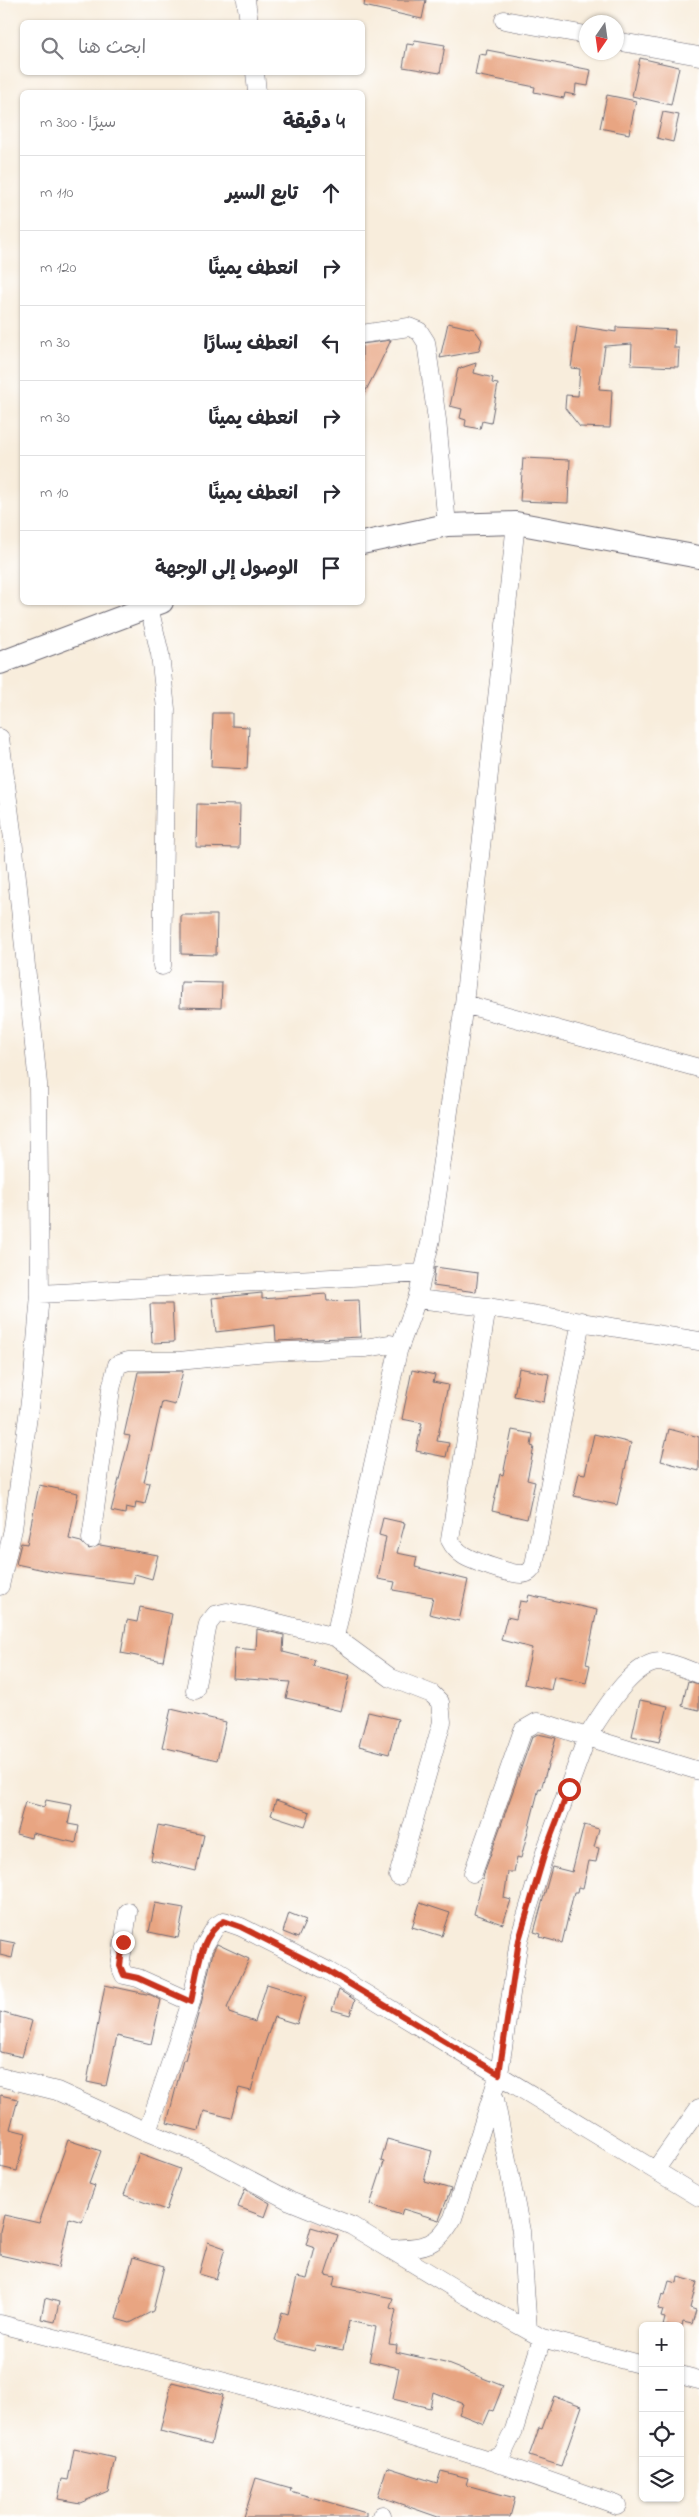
<!DOCTYPE html>
<html lang="ar">
<meta charset="utf-8">
<style>
:root{--surface:#fff;--page:#f7f7f7;--text:#2b2b33;--muted:#7c7c81;--line:#e1e1e2}
body{margin:0;font-family:"Indie Flower","Playpen Sans Arabic",sans-serif;background:var(--page);color:var(--text);direction:rtl}
.controls{position:absolute;right:15px;bottom:15px;display:grid;overflow:hidden;border-radius:8px;box-shadow:0 1px 4px #0004}
.controls button{width:45px;height:45px;display:grid;place-items:center;padding:0;border:0;border-bottom:1px solid var(--line);background:var(--surface);color:var(--text);font:25px sans-serif}
.compass{position:absolute;left:579px;top:15px;width:45px;height:45px;border-radius:50%;background:var(--surface);box-shadow:0 1px 4px #0004;rotate:193deg}
.stop{position:absolute;width:15px;height:15px;margin:-11px;border:4px solid #c8321e;border-radius:50%;background:#fff}
.stop.end{background:#c8321e;border-color:#fff;box-shadow:0 1px 5px #0008}
.list{margin:0;padding:0;list-style:none}
h2{display:flex;justify-content:space-between;align-items:center;height:65px;margin:0;padding:0 20px;font-size:21px}
h2 small{font-size:16px;font-weight:400;color:var(--muted)}
.list li{display:grid;grid-template-columns:32px 1fr auto;gap:15px;align-items:center;box-sizing:border-box;height:75px;padding:0 20px;border-top:1px solid var(--line)}
.list b{display:block;font-size:19px;white-space:nowrap}
.list em{font-size:16px;font-style:normal;color:var(--muted)}
.icon{flex:none;width:28px;height:28px;fill:none;stroke:currentColor;stroke-width:2;stroke-linecap:round;stroke-linejoin:round}
.map{position:relative;flex:none;width:699px;height:2517px;overflow:hidden;direction:ltr}
.search{position:absolute;background:var(--surface);box-shadow:0 1px 4px #0004;left:20px;top:20px;width:345px;height:55px;display:flex;align-items:center;gap:12px;box-sizing:border-box;padding:0 18px;border-radius:8px;color:var(--muted);font-size:19px}
.panel{position:absolute;background:var(--surface);box-shadow:0 1px 4px #0004;left:20px;top:90px;width:345px;height:515px;border-radius:8px;direction:rtl}
.map>svg:first-child{display:block}
.building{fill:#e8a582}
.lines{fill:none;stroke-linecap:round;stroke-linejoin:round}
.minor-casing{stroke:#6d6973;stroke-width:19}
.major-casing{stroke:#6d6973;stroke-width:24}
.minor{stroke:#fff;stroke-width:18}
.major{stroke:#fff;stroke-width:22}
.route{stroke:#c8321e;stroke-width:6}
</style>
<div class="map">
<svg width="699" height="2517" viewBox="0 0 699 2517">
<rect width="100%" height="100%" fill="#fff"/>
<filter id="ink" filterUnits="userSpaceOnUse"><feTurbulence type="fractalNoise" baseFrequency=".02" numOctaves="2"/><feDisplacementMap in="SourceGraphic" scale="10" xChannelSelector="R" yChannelSelector="G"/><feConvolveMatrix kernelMatrix="1 2 1 2 8 2 1 2 1" color-interpolation-filters="sRGB"/></filter>
<filter id="wash" filterUnits="userSpaceOnUse"><feTurbulence type="fractalNoise" baseFrequency=".0096" numOctaves="4" result="noise"/><feDisplacementMap in="SourceGraphic" scale="20" xChannelSelector="R" yChannelSelector="G"/><feGaussianBlur stdDeviation="1.12" result="paint"/><feColorMatrix in="noise" values="0 0 0 0 0 0 0 0 0 0 0 0 0 0 0 0 0 1.4 0 .05"/><feComposite in="paint" operator="in"/></filter>
<g filter="url(#wash)">
<rect width="100%" height="100%" fill="#f8eddc"/>
<g id="blocks">
<path class="building" d="M365 0H426L422 19 364 6Z
M415 40 445 45 440 73 403 67 407 44 414 45Z
M487 50 591 70 588 86 576 84 575 95 565 93 564 98 534 92 535 87 475 75 479 54 486 55Z
M640 58 679 67 671 105 632 96Z
M607 95 636 101 629 134 600 128Z
M663 112 679 115 673 142 657 138Z
M448 323 474 329 482 340 479 351 440 358Z
M577 326 616 332V327L675 330 674 348H679L678 367 631 365 632 344 605 346 599 389 612 390 610 428 580 427 565 408 566 395 578 396 580 369 571 368Z
M391 340 377 369 362 398V344Z
M476 363 474 373 493 378 492 383 498 384 491 423 482 421 480 429 465 426 466 420 460 418 462 409 450 406 458 369Z
M523 458 570 460 568 503 520 501Z
M213 713H232V726L249 727 247 769 211 767Z
M197 804 240 805 239 848 196 847Z
M181 915H217L216 955 181 954Z
M181 982 222 983 221 1008 180 1007Z
M435 1267 478 1273 476 1292 433 1286Z
M262 1293V1299L326 1294 327 1301 359 1300 361 1337 276 1341 275 1325 216 1332 212 1298Z
M150 1304H172L174 1342 152 1343Z
M519 1368 549 1374 544 1402 514 1396Z
M412 1370 435 1375 433 1382 448 1385 437 1441 449 1443 446 1457 416 1451 422 1423 402 1419Z
M183 1371 175 1405 162 1402 144 1482 150 1483 145 1504 136 1502 135 1509 126 1507 125 1514 111 1511 130 1436 124 1435 138 1372Z
M669 1429 699 1437V1471L661 1461Z
M512 1430 533 1434 531 1446 534 1447 527 1480 535 1482 527 1519 492 1511 500 1474 503 1475Z
M594 1434 631 1443 617 1505 574 1496 579 1473 585 1474Z
M39 1485 78 1493 69 1539 81 1542 89 1549 100 1545 158 1555 152 1579 135 1574 133 1583 58 1573 16 1564 21 1543 27 1544Z
M383 1518 405 1523 397 1553 417 1557 415 1567 468 1580 459 1621 429 1614 433 1597 393 1590 395 1582 378 1579 386 1537 379 1535Z
M529 1595 597 1610 586 1664 590 1665 586 1683 554 1676 551 1690 524 1684 532 1648 501 1640 507 1617 516 1619 520 1601 527 1602Z
M140 1607 172 1614 163 1661 121 1653 127 1620 137 1622Z
M257 1629 284 1635 283 1652 315 1660 313 1666 350 1675 341 1711 286 1698 290 1682 233 1678 235 1648 256 1650Z
M688 1681 699 1684V1710L682 1706Z
M640 1700 668 1706 659 1742 632 1736Z
M171 1709 226 1722 217 1760 162 1747Z
M368 1712 398 1719 389 1754 359 1746Z
M538 1734 556 1738 541 1789 539 1788 521 1858 517 1857 514 1872H508L504 1898 511 1900 503 1924 474 1914 485 1870 532 1737Z
M46 1800 72 1805 68 1824 79 1826 76 1843 32 1833 31 1838 16 1834 25 1802 44 1807Z
M276 1800 310 1812 305 1826 271 1815Z
M158 1825 204 1835 196 1871 151 1860Z
M584 1825 599 1829 594 1847 599 1848 596 1862 589 1861 583 1888 578 1887 577 1892H574L562 1943 540 1937 541 1934 534 1932 552 1867 572 1872Z
M155 1903 184 1908 178 1938 149 1932Z
M420 1903 450 1913 442 1936 412 1927Z
M289 1913 306 1920 298 1938 283 1932Z
M0 1940 15 1943 12 1958 0 1955Z
M217 1944 249 1959 227 2008 230 2009 229 2013 255 2022 267 1984 306 1996 297 2024 274 2017 260 2057 251 2091 239 2088 231 2118 204 2111 199 2131 167 2123 183 2060H185L201 2004 213 1952Z
M105 1985 151 1995 161 2000 151 2044 117 2036 106 2086 87 2082Z
M339 1990 355 2000 350 2015 332 2010Z
M0 2012 32 2021 22 2057 0 2052Z
M0 2095 18 2099 10 2129 26 2133 17 2171 0 2167Z
M387 2139 432 2151 424 2181 451 2189 439 2220 403 2209 401 2215 370 2205 384 2162 381 2161Z
M68 2140 101 2151 89 2184 95 2186 82 2222 69 2218 58 2268 0 2255V2231L4 2215 39 2223Z
M139 2154 180 2169 166 2210 124 2195Z
M245 2189 270 2203 265 2217 238 2207Z
M311 2227 338 2235 325 2275 335 2277 333 2286 393 2298 390 2308 396 2310 389 2344 397 2345 396 2352 445 2363 503 2386 493 2411 490 2410 484 2424 459 2414 463 2404 433 2392 430 2408 393 2399 399 2368 369 2361 376 2327 349 2321 343 2350 316 2345 314 2351 275 2341 282 2312 288 2314 297 2277 307 2279 315 2248 306 2245Z
M208 2242 225 2248 216 2279 199 2274Z
M133 2257 164 2266 153 2311 130 2323 116 2319Z
M678 2277 697 2282 690 2308 696 2310 692 2324 683 2322 682 2326H663L665 2318 661 2317 663 2310 658 2309 662 2294 665 2295 669 2281 677 2283Z
M45 2298 59 2302 55 2322 41 2319Z
M172 2382 223 2395 211 2444 160 2431Z
M554 2396 582 2406 561 2466 529 2456 539 2428 542 2429Z
M74 2449 115 2458 108 2491 80 2503 58 2499 62 2479 68 2480Z
M387 2467 437 2483 441 2471 468 2478 466 2485 515 2498 510 2517H438L378 2496Z
M256 2478 291 2488 290 2491 366 2513V2517H244Z"/>
</g>
</g>
<g filter="url(#ink)">
<use href="#blocks" fill-opacity="0" stroke="#6d6973" stroke-width="1"/>
<g class="lines">
<g class="minor-casing">
<path id="minor" d="M246 0 249 22
M504 20 586 35
M616 41 699 56
M255 72 257 92
M362 334 409 327 419 331 426 342 437 420 447 525
M516 523 464 1004 431 1239 417 1299 487 1307 699 1341
M149 607 160 654 166 709 162 966
M0 738 13 839 38 1084 40 1294 33 1378 13 1529 0 1586
M464 1004 699 1068
M40 1294 424 1273
M487 1307 450 1540C453 1546 457 1551 463 1555 472 1561 512 1575 522 1574 528 1574 532 1570 534 1565L581 1321
M91 1539 111 1389 117 1365 128 1361H179L267 1352 365 1348 390 1344 398 1351
M195 1690 208 1624 215 1615 227 1612 250 1616 335 1637
M473 1873 523 1730 537 1722 544 1723 587 1737C601 1716 633 1659 662 1662 674 1663 688 1670 699 1674
M398 1876 442 1722 440 1702 432 1694 391 1678 335 1637 398 1351 417 1299
M128 1912 120 1966 124 1975 138 1978 191 2002
M0 2077 57 2091 147 2132 201 2154 290 2201 352 2226 467 2296 542 2338 643 2365
M495 2099 521 2231 528 2330
M147 2132 191 2002 203 1948 216 1926 224 1921 241 1927 328 1971 699 2197
M656 2169 699 2108
M390 2249C422 2247 436 2249 453 2218L499 2074 519 1940 546 1849 587 1737 699 1771
M0 2324 299 2401 489 2460 503 2453 514 2430 542 2338
M680 2375 699 2380
M489 2460 617 2505
M381 2517 382 2515"/>
</g>
<g class="major-casing">
<path id="major" d="M362 543 447 525 516 523 699 557
M0 663 162 602"/>
</g>
<use href="#minor" class="minor"/>
<use href="#major" class="major"/>
</g>
</g>
<g class="lines" filter="url(#ink)">
<path class="route" d="M123 1942 120 1966 124 1975 138 1978 191 2002C197 1975 199 1935 224 1921L241 1927 328 1971 499 2074 519 1940 546 1849 569 1789"/>
</g>
</svg>
<div class="controls">
<button>+</button>
<button>−</button>
<button><svg class="icon" aria-label="locate" viewBox="0 0 24 24"><circle cx="12" cy="12" r="6"/><path d="M12 2v4M12 18v4M2 12h4M18 12h4"/></svg></button>
<button><svg class="icon" aria-label="layers" viewBox="0 0 24 24"><path d="M12 4l9 5-9 5-9-5zM3 14l9 5 9-5"/></svg></button>
</div>
<svg class="compass" viewBox="-18 -18 36 36"><path d="M0-13l5 13h-10z" fill="#e53935"/><path d="M0 13l5-13h-10z" fill="#7c7c81"/></svg>
<div class="stop" style="left:569px;top:1789px"></div>
<div class="stop end" style="left:123px;top:1942px"></div>
<div class="search"><svg class="icon" aria-label="search" viewBox="0 0 24 24"><circle cx="10" cy="10" r="6"/><path d="M15 15l6 6"/></svg>ابحث هنا</div>
<section class="panel">
<h2>4 دقيقة<small>سيرًا · 300 m</small></h2>
<ul class="list">
<li><svg class="icon" aria-label="ahead" viewBox="0 0 24 24"><path d="M12 20V5M6 11l6-6 6 6"/></svg><div><b>تابع السير</b></div><em>110 m</em></li>
<li><svg class="icon" aria-label="right" viewBox="0 0 24 24"><path d="M7 20v-9h11M14 6l5 5-5 5"/></svg><div><b>انعطف يمينًا</b></div><em>120 m</em></li>
<li><svg class="icon" aria-label="left" viewBox="0 0 24 24"><path d="M17 20v-9H6M10 6l-5 5 5 5"/></svg><div><b>انعطف يسارًا</b></div><em>30 m</em></li>
<li><svg class="icon" aria-label="right" viewBox="0 0 24 24"><path d="M7 20v-9h11M14 6l5 5-5 5"/></svg><div><b>انعطف يمينًا</b></div><em>30 m</em></li>
<li><svg class="icon" aria-label="right" viewBox="0 0 24 24"><path d="M7 20v-9h11M14 6l5 5-5 5"/></svg><div><b>انعطف يمينًا</b></div><em>10 m</em></li>
<li><svg class="icon" aria-label="arrive" viewBox="0 0 24 24"><path d="M6 21V4h12l-3 4 3 4H6"/></svg><div><b>الوصول إلى الوجهة</b></div></li>
</ul>
</section>
</div>
